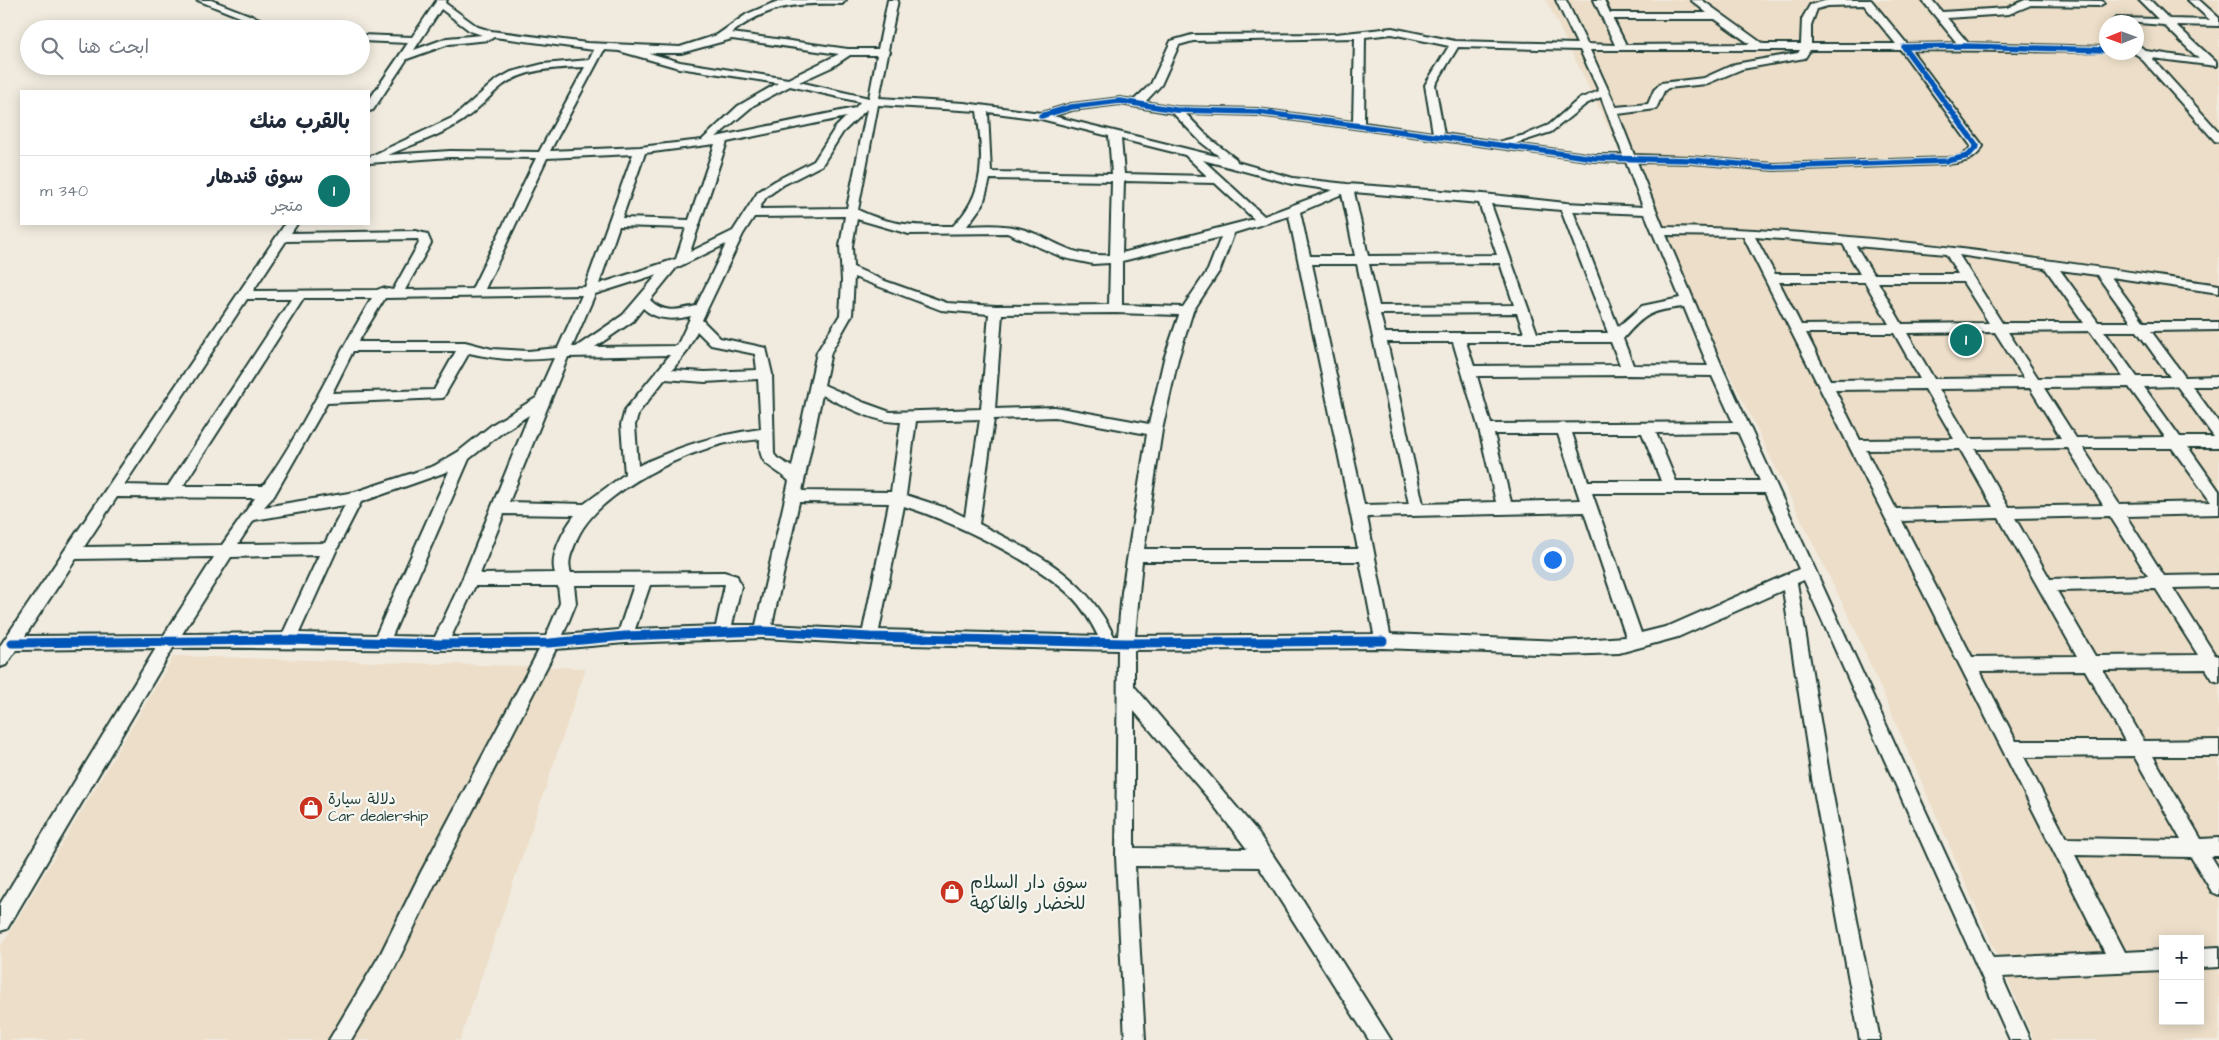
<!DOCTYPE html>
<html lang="ar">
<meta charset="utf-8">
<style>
:root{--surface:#fff;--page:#f6f6f7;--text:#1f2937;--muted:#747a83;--line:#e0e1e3;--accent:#0f766e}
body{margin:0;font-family:"Architects Daughter","Playpen Sans Arabic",sans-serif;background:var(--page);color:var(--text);direction:rtl}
.controls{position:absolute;right:15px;bottom:15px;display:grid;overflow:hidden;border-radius:0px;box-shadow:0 2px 12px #0003}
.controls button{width:45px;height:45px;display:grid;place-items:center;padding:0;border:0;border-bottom:1px solid var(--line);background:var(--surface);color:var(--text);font:25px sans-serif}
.compass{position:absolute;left:2099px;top:15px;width:45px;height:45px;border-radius:50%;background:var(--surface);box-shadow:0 2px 12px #0003;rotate:269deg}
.you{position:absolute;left:1552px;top:559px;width:18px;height:18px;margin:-12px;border:4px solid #fff;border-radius:50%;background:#1a73e8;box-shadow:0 0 0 8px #1a73e833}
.badge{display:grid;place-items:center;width:32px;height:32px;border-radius:50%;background:var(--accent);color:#fff;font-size:16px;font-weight:700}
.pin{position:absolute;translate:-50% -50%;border:2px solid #fff;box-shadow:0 1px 5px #0006}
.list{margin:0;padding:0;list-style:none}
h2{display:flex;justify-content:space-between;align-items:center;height:65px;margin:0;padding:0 20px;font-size:21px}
h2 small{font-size:16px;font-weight:400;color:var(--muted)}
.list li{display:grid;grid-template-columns:32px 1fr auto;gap:15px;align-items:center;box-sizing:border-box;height:70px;padding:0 20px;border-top:1px solid var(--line)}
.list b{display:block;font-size:19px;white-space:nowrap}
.list p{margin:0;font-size:16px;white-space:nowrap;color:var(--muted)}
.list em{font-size:16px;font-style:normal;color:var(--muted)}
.icon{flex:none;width:28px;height:28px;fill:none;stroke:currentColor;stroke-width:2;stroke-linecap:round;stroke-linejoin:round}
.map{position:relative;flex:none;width:2219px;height:1040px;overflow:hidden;direction:ltr}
.search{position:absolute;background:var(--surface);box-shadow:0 2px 12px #0003;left:20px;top:20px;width:350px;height:55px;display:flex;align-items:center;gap:12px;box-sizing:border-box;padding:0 18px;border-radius:28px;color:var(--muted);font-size:19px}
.panel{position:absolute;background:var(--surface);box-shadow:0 2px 12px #0003;left:20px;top:90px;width:350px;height:135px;border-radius:0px;direction:rtl}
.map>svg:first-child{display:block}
.built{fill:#ecdec8;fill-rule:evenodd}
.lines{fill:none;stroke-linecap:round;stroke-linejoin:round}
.minor-casing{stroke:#1f3d34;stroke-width:4}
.minor{fill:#f6f6f2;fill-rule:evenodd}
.cycleway-far1-casing{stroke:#f6f6f2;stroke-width:8}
.cycleway-casing{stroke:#f6f6f2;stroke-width:12}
.cycleway-far1{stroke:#0057b8;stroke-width:5.5}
.cycleway{stroke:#0057b8;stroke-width:9}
.labels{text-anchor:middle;stroke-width:4.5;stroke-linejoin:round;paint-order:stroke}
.poi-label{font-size:15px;fill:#1f3d34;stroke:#f6f6f2;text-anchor:start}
.near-poi-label{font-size:18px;fill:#1f3d34;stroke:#f6f6f2;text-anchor:start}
</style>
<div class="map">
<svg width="2219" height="1040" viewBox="0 0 2219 1040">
<rect width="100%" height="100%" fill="#f1ebdf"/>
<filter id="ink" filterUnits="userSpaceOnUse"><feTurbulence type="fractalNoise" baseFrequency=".02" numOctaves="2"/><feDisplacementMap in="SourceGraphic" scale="10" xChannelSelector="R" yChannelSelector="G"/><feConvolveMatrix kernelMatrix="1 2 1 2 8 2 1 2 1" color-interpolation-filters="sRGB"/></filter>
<g filter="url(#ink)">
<path class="built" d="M1546 0H2219V1040H2034L1854 627ZM2106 22H2136V52H2106ZM2163 939H2200V1021H2163Z
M174 656 586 668 460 1040H0V948Z"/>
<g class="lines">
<g class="minor-casing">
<path id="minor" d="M197 0H211L285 29H270Z
M437 0H447L445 3 478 27 491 31 587 43 680 47 717 35 747 14 773 3 786 0H846L842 4C798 3 769 4 732 33L848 49H878L888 0H898L888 50 890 52 888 54 879 98 964 103 1041 113 1071 104 1120 98 1134 100 1151 84 1171 41 1192 35 1336 34 1392 28 1455 41 1577 44 1556 0H1566L1587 44 1615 45 1594 0H1604L1610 13H1707L1691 0H1702L1763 44H1801L1802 19 1810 5 1828 0H1871L1907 44 1957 43 1922 0H1932L1942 12 2007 8 2025 0 2102 1 2104 3 2099 6 2031 5 2009 14 1947 18 1968 43 2106 47 2108 52 1911 50 1983 146C1975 161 1962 163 1947 164L1774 170 1691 163 1637 162 1663 227C1850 229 2034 258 2219 285V293L2111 277 2144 322H2219V330L2151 331 2185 377 2219 376V386H2192L2219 423V447H2188L2219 491V514L2126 516 2164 576 2219 575V587L2173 588 2215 655 2219 656V682L2213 680 2206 669 2103 670 2144 741 2219 740V756H2153L2201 839 2219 838V856H2211L2219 869V895L2212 892 2191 857 2075 855 2125 952 2163 950V970L2002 977 2030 1040H2010L1804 580 1797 583 1831 785 1880 1040H1860L1813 785 1783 590 1678 637 1619 653 1564 655 1383 648 1134 650V686L1256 830 1301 897 1391 1040H1369L1259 867 1135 866 1145 1040H1125L1116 857 1118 650 870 644 763 638 625 643 556 649 435 884 395 967 351 1040H329L381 953 421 872 539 650C417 651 295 647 173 648L7 929 0 931V904L156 648 16 650 6 665 0 667V646L285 224H297L291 233 416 231 427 234 431 243 405 290 472 289 536 158 450 157 369 163V157L454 117 495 81 511 72 543 64 589 60 594 50 494 37 489 40 449 44 407 59 373 110 369 111V100L408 43 361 41V35L412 37ZM1864 5 1896 44H1811V25L1817 9 1828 6ZM441 9 470 31 482 35 447 38 414 50ZM1613 19H1715L1750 44 1626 45ZM1392 34 1449 46 1425 85 1433 133 1364 123 1365 37ZM1355 38 1353 122 1258 109 1176 107 1145 102 1161 85 1179 45 1193 41ZM732 39 839 54 788 79 680 62 649 53H681ZM1458 47 1580 50 1599 91 1579 99 1549 125 1525 135 1498 142 1444 134 1435 85ZM604 50 619 51 679 68 778 83 738 106 702 140 640 147 550 151ZM1590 50H1800L1798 53 1735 64 1704 78 1661 83 1654 90 1648 104 1616 107ZM1810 50H1901L1971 146C1966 156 1957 157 1947 158L1774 164 1691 157 1634 155 1618 114 1656 109 1664 91 1668 88 1706 84 1742 69 1805 58ZM850 55H877L869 98 799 82 832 67ZM585 67 539 152 450 151 388 155C413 144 440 136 462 121 477 111 489 96 503 85 527 68 557 68 585 67ZM790 86 860 102 855 108 716 137 754 105ZM1601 97 1623 155H1594L1514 144 1551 132 1586 104ZM1120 104 1173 113 1202 143 1220 157 1053 116 1072 110ZM878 105 977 111C983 154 987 193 953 226 918 226 891 226 858 210ZM867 109 847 208 759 209 766 197 783 185 822 165 843 132ZM988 112 1041 119 1109 136 1112 174 991 172ZM1185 113 1258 115 1594 161 1626 162 1643 207 1566 203 1483 194 1347 184 1293 178 1237 162 1236 159 1210 139ZM846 117 835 128 814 161 775 181 758 192 733 231 690 252 727 142ZM1121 139 1185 155 1207 176 1124 174ZM715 144 689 220 622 218 645 153ZM633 154 585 287 485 289 547 158ZM1203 160 1292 184 1333 190 1264 216ZM990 179 1112 181 1110 255C1069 257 1060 242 1025 230 1006 224 987 225 967 226L983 204ZM1124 181 1215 183 1254 219 1122 253ZM1354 192 1479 203 1497 255 1368 256ZM1342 194 1355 256H1310L1300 212ZM1491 204 1561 210 1608 333H1537ZM1573 211 1645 214 1680 298 1642 306 1618 327ZM845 216 840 246 842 281 840 315 817 352 792 467 777 458 774 454 772 374 766 348 720 338 702 320 743 234 754 217ZM1289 216 1358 549H1144L1162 430 1178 359 1193 311 1220 270 1234 233ZM857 219 909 234 1007 233 1064 258 1093 264 1110 263 1109 305 996 306 947 303 885 281 853 267 852 246ZM619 226 686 228 676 259 599 284ZM1666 235 1743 236 2105 953 1993 958 1724 371ZM1221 237 1208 270 1183 307 1122 305V261ZM1755 237 1843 244 1860 274H1775ZM418 239 419 243 393 290 382 288 377 290 253 291 286 241ZM726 244 696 306C678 310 664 314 650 300L676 268ZM1856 246 1946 254 1958 274H1873ZM1959 255 2045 268 2084 323H2002ZM1500 263 1514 305 1379 306 1369 264ZM1312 264H1357L1409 504 1364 505ZM2060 270 2097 275 2131 322H2098ZM658 274 623 315 576 347H572L595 294ZM854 277 941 310 989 314 981 409 890 412 865 403 824 385 831 352 852 315ZM1779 282H1865L1889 324 1801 325ZM1878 282H1963L1989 323 1902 324ZM582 295 558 348 528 351 492 349 465 342H358L385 298ZM304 298H372C334 360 305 427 263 486H183ZM247 299H291L168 486 124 485ZM1684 307 1708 366 1633 365 1623 339C1644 314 1652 310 1684 307ZM643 308C657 321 674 320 691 316L677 346 595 347 633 321ZM1115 313 1179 315 1164 359 1149 424 1055 407 995 409 1002 314ZM1517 313 1524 333H1385L1380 314ZM697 331 711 345 755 354 757 370 705 372 672 370 686 353ZM2090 331 2123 377 2038 378 2008 332ZM2104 331H2137L2170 377H2137ZM1995 332 2024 378 1934 379 1907 333ZM1806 333H1894L1920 379 1830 380ZM1387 342H1453L1479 429 1496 502 1423 504ZM1466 342H1611L1620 365 1474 366ZM353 351H456L434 390 332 393ZM469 353C498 360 524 361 554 358L536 398 493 424 458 452 434 466 355 492 264 507 274 496 327 403 443 398ZM670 355 625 410 621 425 625 474 584 504 509 502 568 357ZM1628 375 1712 376 1733 422 1491 424 1477 376ZM665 379 705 382 758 379 761 429C715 435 680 446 638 466L635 425 639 412ZM2177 386 2214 437H2215H2180L2144 387ZM2129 387 2165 437 2076 438 2044 388ZM2030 388 2061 438 1969 439 1939 389ZM1925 389 1954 439 1860 440 1835 390ZM822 395C846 406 874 423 901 422L891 492 802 491ZM529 415 462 580 435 637 392 636 469 459 503 432ZM1055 417 1147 434 1122 592 1118 636H1114C1084 574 1037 554 979 524L994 419ZM980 419 965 517 949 509 906 495 916 421ZM1738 432 1760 481H1676L1656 433ZM1572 433H1642L1661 481H1588ZM1494 434H1558L1580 500 1511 502ZM760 439C758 468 772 464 789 481L756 625H732L741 586 737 576 724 572 571 573C567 562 571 554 575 544 591 496 676 456 722 444 735 441 748 441 760 439ZM2068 448 2103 505 2008 507 1975 449ZM2083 448H2172L2211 502 2119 504ZM1960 449 1993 507 1896 509 1866 450ZM449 471 376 635 299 633 337 549 361 502ZM1592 493H1765L1799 569 1669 626 1641 633ZM117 497 255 498 222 545 84 547ZM799 502 889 503 863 630 772 625ZM345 505 325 543 238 544 254 520ZM904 506C954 522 1034 560 1072 597 1083 608 1091 622 1098 636L879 630ZM1584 512 1626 637 1564 641 1390 634 1367 517ZM504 514 575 515C564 529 549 556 555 573L480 574ZM2110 516 2148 576 2050 579 2015 518ZM1999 518 2077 656 1972 657 1902 521ZM319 555 283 633 182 634 231 557ZM214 557 164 635 25 636 76 559ZM1142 561H1360L1374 634 1135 636ZM725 584 716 626 635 629 650 585ZM574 585H634L619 630 563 635 576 603ZM475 586H558L560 603 546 636 451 637ZM2156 589 2198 655 2095 656 2057 591ZM2085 670 2125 741H2016L1980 671ZM1134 711 1209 799 1247 849 1134 848ZM2134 756 2181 840 2066 838 2024 757Z
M2139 0H2150L2169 19 2210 20 2188 0H2199L2219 18V26L2176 25 2216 62V66L2152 58 2219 132V142L2215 141 2139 56 2134 53 2136 52V43L2146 51 2199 59 2164 25 2112 21 2117 18 2158 19Z
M2219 947V967L2200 968V948Z"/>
</g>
<use href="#minor" class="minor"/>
<g class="cycleway-far1-casing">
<path id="cycleway-far1" d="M1041 116 1071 107 1120 101 1176 110 1258 112 1594 158 1691 160 1774 167 1947 161 1968 156 1977 146 1904 47 1965 46 2106 50"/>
</g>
<g class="cycleway-casing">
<path id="cycleway" d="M12 643 288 640 440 644 550 643 625 636 763 631 870 637 1126 643 1383 641"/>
</g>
<use href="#cycleway-far1" class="cycleway-far1"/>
<use href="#cycleway" class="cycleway"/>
</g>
</g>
<defs>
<g id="shop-disc" transform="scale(1.25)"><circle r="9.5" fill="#c8321e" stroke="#f6f6f2"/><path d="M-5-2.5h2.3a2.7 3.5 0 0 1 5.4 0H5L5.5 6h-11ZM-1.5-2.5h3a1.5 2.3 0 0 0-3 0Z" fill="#fff"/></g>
</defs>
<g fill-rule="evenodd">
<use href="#shop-disc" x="311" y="808"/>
<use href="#shop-disc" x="952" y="892"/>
</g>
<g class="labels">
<g class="poi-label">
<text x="328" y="804">دلالة سيارة<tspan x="328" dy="17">Car dealership</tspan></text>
</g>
<g class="near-poi-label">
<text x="970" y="888">سوق دار السلام<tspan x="970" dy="21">للخضار والفاكهة</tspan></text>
</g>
</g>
</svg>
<div class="controls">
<button>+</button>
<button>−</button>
</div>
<svg class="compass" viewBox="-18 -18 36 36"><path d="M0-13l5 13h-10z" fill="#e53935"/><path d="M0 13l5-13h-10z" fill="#747a83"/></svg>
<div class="you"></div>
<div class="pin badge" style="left:1966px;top:340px">1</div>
<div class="search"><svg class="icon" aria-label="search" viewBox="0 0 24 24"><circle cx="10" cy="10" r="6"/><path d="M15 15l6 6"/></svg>ابحث هنا</div>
<section class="panel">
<h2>بالقرب منك<small></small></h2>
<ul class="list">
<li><span class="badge">1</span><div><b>سوق قندهار</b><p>متجر</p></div><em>340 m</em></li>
</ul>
</section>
</div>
